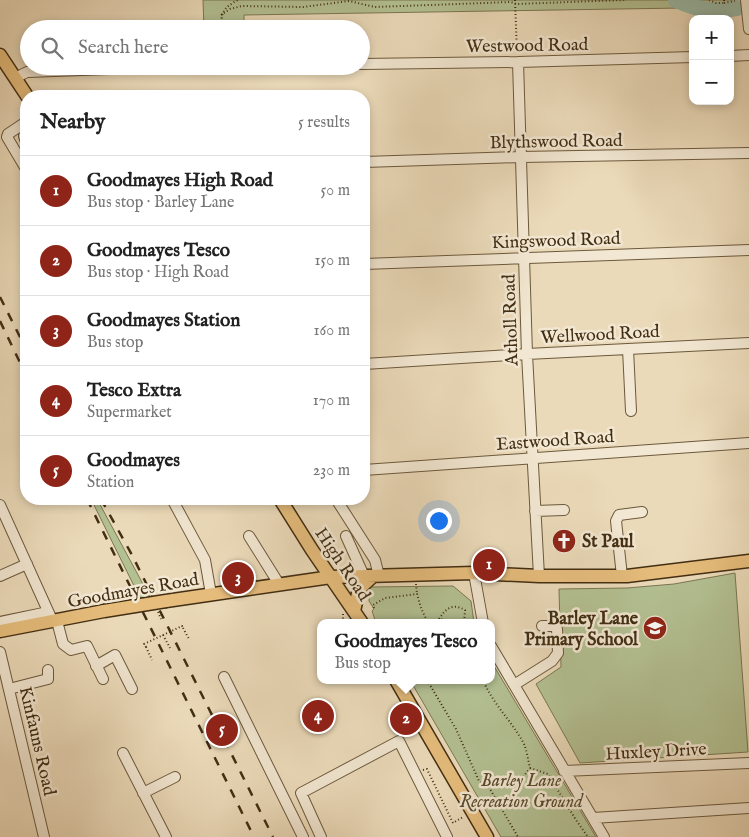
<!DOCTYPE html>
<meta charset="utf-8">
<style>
:root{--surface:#fff;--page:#f6f6f6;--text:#222;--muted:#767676;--line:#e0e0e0;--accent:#8f2418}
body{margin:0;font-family:"IM FELL English",serif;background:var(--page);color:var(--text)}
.controls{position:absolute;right:15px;top:15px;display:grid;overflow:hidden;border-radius:10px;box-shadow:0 2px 8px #0003}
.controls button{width:45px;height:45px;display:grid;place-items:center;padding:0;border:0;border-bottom:1px solid var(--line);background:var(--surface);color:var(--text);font:25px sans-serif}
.you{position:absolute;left:438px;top:520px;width:18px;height:18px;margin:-12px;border:4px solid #fff;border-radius:50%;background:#1a73e8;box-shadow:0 0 0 8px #1a73e833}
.badge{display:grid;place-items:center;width:32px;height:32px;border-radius:50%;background:var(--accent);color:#fff;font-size:16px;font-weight:700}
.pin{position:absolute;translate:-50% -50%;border:2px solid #fff;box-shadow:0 1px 5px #0006}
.popup{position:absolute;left:317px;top:619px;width:178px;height:65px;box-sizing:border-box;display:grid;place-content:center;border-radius:10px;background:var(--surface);filter:drop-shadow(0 1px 4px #0005);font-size:16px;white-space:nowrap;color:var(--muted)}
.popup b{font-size:19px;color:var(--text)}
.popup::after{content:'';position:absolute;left:50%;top:100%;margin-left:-10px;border:10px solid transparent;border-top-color:var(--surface)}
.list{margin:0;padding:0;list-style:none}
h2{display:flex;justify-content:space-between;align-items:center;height:65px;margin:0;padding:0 20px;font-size:21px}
h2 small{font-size:16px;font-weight:400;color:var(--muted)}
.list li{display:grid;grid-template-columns:32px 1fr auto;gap:15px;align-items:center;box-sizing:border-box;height:70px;padding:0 20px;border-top:1px solid var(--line)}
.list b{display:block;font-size:19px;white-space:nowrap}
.list p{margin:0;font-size:16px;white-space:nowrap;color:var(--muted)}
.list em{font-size:16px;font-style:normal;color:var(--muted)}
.icon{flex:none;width:28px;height:28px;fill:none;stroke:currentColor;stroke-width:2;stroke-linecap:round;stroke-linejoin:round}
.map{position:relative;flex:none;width:749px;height:837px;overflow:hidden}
.search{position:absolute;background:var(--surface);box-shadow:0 2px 8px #0003;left:20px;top:20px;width:350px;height:55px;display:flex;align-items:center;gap:12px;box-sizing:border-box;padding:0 18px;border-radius:28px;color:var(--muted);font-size:19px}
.panel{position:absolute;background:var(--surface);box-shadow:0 2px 8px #0003;left:20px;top:90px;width:350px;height:415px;border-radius:20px}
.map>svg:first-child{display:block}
.green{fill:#b3c092;stroke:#7a7752}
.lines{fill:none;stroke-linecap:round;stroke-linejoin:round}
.river{stroke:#99bba9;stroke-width:16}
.minor-casing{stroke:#6c593c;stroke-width:12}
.major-casing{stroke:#422e13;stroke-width:15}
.path{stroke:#422e13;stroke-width:2;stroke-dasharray:1 2.5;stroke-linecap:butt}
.minor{stroke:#f2e7d2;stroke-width:10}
.major{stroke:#e6bd7c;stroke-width:12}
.rail{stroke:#422e13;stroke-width:2.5;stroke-dasharray:9 9;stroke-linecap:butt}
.major-bridge-casing{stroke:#422e13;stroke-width:15;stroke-linecap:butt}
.path-bridge{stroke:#422e13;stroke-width:2;stroke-dasharray:1 2.5;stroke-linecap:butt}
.major-bridge{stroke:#e6bd7c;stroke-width:12}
.labels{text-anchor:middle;stroke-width:5;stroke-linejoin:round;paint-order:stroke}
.street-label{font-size:18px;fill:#422e13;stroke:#f2e7d2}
.poi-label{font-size:18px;font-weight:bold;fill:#422e13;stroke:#f2e7d2;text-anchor:start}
.park-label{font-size:18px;font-style:italic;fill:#594b2c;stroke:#f2e7d2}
</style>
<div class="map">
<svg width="749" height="837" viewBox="0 0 749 837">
<rect width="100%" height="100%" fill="#ebdab9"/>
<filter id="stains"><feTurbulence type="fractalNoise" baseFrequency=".004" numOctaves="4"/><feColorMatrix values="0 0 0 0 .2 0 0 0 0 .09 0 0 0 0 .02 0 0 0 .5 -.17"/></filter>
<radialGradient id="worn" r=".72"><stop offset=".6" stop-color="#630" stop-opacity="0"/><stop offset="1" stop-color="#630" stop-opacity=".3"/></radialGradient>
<path class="green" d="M203 0H736L737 5 688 9 682 8 244 15V29H204Z
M91 499H97L150 597 140 598Z
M735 573 748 752 580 763 536 684 561 667 559 589 627 588 674 584Z
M453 586 471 601 474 623H376L372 611 374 609 369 601 370 587Z
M491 661 596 837H501L410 680H491Z"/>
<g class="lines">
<path class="river" d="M676 0C701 11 710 12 737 8"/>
<g class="minor-casing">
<path id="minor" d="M746 0 749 29
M730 56 749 55
M518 62 527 354 539 576
M361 64 518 62 693 57
M15 78 27 72 191 66
M26 122 8 134 7 137 26 169
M26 133 24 136 26 142
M364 162 521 157 749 153
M364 264 749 250
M628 349 631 411
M364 364 527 354 749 343
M364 470 749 443
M172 499 205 560 211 594
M336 499 375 560 379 576
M0 505 53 622
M535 511 564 510
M249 536 279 584
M346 536 364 576
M474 573 483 623
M0 576 27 564
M622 576 616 521 619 515 642 512
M57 621 63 644 71 650 87 646 103 679
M0 622 48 612
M491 646 604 837
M0 652 44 837
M96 666 115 655 132 689
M224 677 303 837
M514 685 552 661 558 653 557 629 555 626H542
M9 689 48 679V670
M123 753 166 837
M564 771 749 763
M143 793 175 777
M593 818 749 808
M321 837 301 793 399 741 447 837"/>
</g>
<g class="major-casing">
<path id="major" d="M0 55 27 96
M280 499 312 550 362 623
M166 601 331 577 474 573 539 576H627L749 561
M354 611 359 589 373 576
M0 631 104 611
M396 680 487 837"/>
</g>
<path class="path" d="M515 0 517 53
M709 0 716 3H724V0
M724 3 735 1
M221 15 230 9 242 6 303 7 349 1 375 7 511 2 516 4 625 0
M221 29C221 12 223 8 238 0
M416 584 417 594
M374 608 373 605 385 598 417 594 421 608 428 623
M158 612 161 619
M343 614V623
M439 619C446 608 453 603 465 610L464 623
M336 623 338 621 339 623
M428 623 443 619 454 623
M183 628 189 639
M163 635 170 648
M146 647 152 660
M427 680 456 729 479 781C501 790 516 788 530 768 528 760 527 751 524 744 512 721 494 706 483 680
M394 716 403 732
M530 768 548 774 576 820 588 837
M423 770 427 769 453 823 463 817
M487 784 518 837"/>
<use href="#minor" class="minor"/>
<use href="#major" class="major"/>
<path class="rail" d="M0 297 26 349
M0 321 26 375
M87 499 254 837
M101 499 132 555 273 837"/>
<g class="major-bridge-casing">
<path id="major-bridge" d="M104 611 166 601"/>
</g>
<path class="path-bridge" d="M146 647 144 644 182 626 183 628"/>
<use href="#major-bridge" class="major-bridge"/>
</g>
<defs>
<g id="church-disc" transform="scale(1.25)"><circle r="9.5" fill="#8f2418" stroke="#f2e7d2"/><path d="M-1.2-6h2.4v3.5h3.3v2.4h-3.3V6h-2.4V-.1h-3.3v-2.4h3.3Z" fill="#fff"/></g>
<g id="school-disc" transform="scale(1.25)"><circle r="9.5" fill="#8f2418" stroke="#f2e7d2"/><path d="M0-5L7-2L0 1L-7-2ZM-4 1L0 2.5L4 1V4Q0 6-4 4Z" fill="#fff"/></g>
</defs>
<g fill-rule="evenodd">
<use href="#church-disc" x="564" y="541"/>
<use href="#school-disc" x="655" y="628"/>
</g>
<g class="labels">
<g class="street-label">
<text transform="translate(527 45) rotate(-1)" y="6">Westwood Road</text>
<text transform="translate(556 141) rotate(-1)" y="6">Blythswood Road</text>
<text transform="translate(556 240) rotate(-2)" y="6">Kingswood Road</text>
<text transform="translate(510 320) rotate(-92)" y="6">Atholl Road</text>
<text transform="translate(600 334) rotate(-3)" y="6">Wellwood Road</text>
<text transform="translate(555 440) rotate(-4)" y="6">Eastwood Road</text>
<text transform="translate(343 564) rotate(56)" y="6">High Road</text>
<text transform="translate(133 590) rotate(-10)" y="6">Goodmayes Road</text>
<text transform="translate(38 741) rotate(77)" y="6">Kinfauns Road</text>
<text transform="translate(656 751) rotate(-3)" y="6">Huxley Drive</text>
</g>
<g class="poi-label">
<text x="582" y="547">St Paul</text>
<text x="638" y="624" text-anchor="end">Barley Lane<tspan x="638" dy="21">Primary School</tspan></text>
</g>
<g class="park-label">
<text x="521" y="786">Barley Lane<tspan x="521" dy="21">Recreation Ground</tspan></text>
</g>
</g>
<rect width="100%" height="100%" filter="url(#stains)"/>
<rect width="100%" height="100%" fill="url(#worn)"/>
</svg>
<div class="controls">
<button>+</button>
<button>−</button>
</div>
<div class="you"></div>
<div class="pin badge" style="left:489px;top:565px">1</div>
<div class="pin badge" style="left:406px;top:719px">2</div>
<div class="popup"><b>Goodmayes Tesco</b>Bus stop</div>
<div class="pin badge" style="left:238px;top:578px">3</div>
<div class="pin badge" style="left:318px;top:716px">4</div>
<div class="pin badge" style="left:222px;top:730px">5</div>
<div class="search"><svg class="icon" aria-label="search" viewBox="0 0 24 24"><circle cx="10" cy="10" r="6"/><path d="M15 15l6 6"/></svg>Search here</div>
<section class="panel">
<h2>Nearby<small>5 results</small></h2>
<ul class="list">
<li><span class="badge">1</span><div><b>Goodmayes High Road</b><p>Bus stop · Barley Lane</p></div><em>50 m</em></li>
<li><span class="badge">2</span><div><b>Goodmayes Tesco</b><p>Bus stop · High Road</p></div><em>150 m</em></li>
<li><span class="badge">3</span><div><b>Goodmayes Station</b><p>Bus stop</p></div><em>160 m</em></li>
<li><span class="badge">4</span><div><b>Tesco Extra</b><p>Supermarket</p></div><em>170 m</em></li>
<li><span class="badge">5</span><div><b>Goodmayes</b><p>Station</p></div><em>230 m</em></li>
</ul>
</section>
</div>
